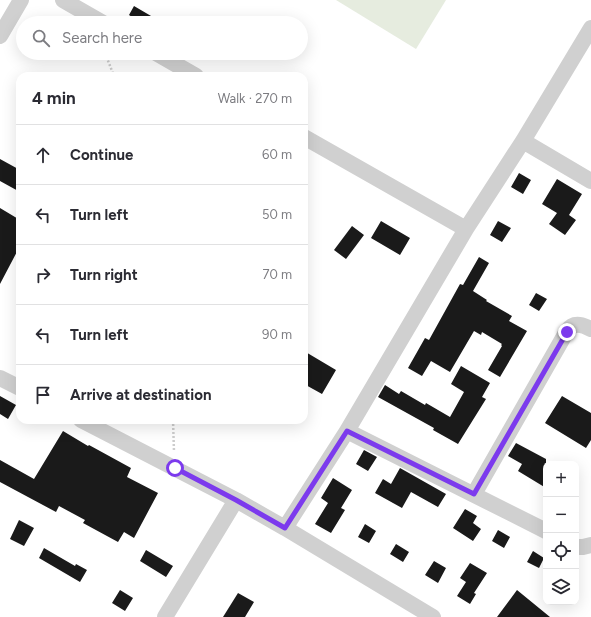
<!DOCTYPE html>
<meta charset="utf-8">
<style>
:root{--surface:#fff;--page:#f2f2f3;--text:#2b2b33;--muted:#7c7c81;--line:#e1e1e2}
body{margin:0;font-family:Figtree,sans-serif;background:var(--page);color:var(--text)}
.controls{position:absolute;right:12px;bottom:12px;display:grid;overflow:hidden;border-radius:8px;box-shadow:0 4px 16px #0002}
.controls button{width:36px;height:36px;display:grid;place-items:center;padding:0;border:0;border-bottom:1px solid var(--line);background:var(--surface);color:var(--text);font:20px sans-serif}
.stop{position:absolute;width:12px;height:12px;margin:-9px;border:3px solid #7c3aed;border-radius:50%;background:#fff}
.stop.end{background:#7c3aed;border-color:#fff;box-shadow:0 1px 4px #0008}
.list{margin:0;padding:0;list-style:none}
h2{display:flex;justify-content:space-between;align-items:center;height:52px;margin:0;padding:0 16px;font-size:17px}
h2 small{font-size:13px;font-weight:400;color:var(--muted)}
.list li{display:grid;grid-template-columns:26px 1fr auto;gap:12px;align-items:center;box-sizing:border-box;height:60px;padding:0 16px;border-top:1px solid var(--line)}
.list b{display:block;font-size:15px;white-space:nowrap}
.list em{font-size:13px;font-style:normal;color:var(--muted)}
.icon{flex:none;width:22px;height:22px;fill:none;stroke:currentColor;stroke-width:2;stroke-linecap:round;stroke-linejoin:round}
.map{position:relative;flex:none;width:591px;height:617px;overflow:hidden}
.search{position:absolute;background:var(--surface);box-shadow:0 4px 16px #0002;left:16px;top:16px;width:292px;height:44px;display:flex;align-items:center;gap:10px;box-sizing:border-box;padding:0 14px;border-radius:22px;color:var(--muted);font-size:15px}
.panel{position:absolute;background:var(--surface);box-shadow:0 4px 16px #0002;left:16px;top:72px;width:292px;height:352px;border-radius:12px}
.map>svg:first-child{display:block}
.green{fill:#e6ecdf}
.building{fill:#1a1a1a}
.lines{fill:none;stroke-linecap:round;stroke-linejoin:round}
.path{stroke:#cdcdcd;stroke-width:2.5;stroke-dasharray:2 2;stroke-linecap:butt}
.minor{stroke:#d0d0d0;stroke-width:16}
.route{stroke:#7c3aed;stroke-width:5}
</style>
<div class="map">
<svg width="591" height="617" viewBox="0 0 591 617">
<rect width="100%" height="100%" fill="#fff"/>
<path class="green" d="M336 0H446L416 49Z"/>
<path class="building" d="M134 6 163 23H141L129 15Z
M0 159 20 170V192L0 181Z
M519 173 531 180 523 194 511 187Z
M557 179 582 194 569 215 576 220 565 235 549 224 557 213 542 204Z
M0 208 20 220V246L0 284Z
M381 221 410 238 400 255 371 238Z
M498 221 511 228 502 242 490 235Z
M352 226 364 235 346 259 334 250Z
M479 257 489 263 473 291 487 300 486 301 512 316 509 321 527 331 500 377 488 370 502 346 501 345 502 344 482 332 481 335 474 331 450 372 431 361 422 376 408 368 425 338 429 340 460 284 463 285Z
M536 293 547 299 539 311 529 305Z
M304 351 336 370 322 394 304 384Z
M461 366 490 383 482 397 486 399 458 444 433 430 434 428 378 397 385 385 399 394 401 391 425 405 426 403 450 417 464 392 451 384Z
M0 396 16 405 8 419 0 414Z
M562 396 591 413V440L586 448 545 423Z
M63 431 88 446 89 445 131 468 127 477 158 493 134 538 124 532 118 542 83 523 85 520 59 506 56 512 0 482V460L34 479Z
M516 443 546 459V488L518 471 522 464 508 456Z
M364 450 377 457 368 471 356 464Z
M400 468 446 494 438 507 411 492 402 508 375 493 383 479 391 484Z
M333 478 352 490 341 508 345 510 331 533 315 524 328 503 321 498Z
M465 509 477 516 473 523 481 529 473 541 453 528Z
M19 520 34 528 24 546 10 539Z
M365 524 376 531 369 543 358 537Z
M498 530 510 537 504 548 492 541Z
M396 544 409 552 403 562 390 554Z
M44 548 75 566 76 564 87 570 80 582 39 558Z
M146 550 173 566 166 577 140 561Z
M533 551 544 558 539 568 527 562Z
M434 561 446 568 438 583 425 575Z
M470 563 487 573 474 593 476 594 470 604 457 596 466 582 460 578Z
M120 590 133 598 125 611 112 603Z
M517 590 550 617H497Z
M238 593 254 602 245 617H223Z"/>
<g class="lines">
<path class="path" d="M105 53 114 76
M173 420 174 452"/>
<path class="minor" d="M63 0 103 23
M0 36 21 0
M156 53 196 76
M304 137 466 229
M523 141 591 181
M0 378 20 388
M81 420 236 500 285 528 433 617
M347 431 546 531
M474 494 567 331C573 322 581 324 591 329
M285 528 347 431 466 229 523 141 591 28
M576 547H583L591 545
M165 617 236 500"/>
</g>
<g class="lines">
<path class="route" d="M175 468 236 500 285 528 347 431 474 494 567 332"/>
</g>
</svg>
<div class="controls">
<button>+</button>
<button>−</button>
<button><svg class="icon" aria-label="locate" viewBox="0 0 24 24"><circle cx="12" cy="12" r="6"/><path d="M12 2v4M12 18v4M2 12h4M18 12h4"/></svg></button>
<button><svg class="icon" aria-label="layers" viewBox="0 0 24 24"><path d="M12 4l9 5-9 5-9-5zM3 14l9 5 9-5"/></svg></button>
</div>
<div class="stop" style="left:175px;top:468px"></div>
<div class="stop end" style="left:567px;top:332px"></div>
<div class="search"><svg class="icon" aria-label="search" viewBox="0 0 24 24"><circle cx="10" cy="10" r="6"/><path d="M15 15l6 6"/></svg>Search here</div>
<section class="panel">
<h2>4 min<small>Walk · 270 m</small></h2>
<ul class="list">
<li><svg class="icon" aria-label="ahead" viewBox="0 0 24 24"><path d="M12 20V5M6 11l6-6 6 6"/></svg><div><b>Continue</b></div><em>60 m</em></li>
<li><svg class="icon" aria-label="left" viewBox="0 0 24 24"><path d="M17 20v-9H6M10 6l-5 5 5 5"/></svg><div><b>Turn left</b></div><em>50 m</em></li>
<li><svg class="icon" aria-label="right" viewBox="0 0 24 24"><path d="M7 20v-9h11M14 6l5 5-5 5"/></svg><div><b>Turn right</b></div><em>70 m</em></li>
<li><svg class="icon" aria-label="left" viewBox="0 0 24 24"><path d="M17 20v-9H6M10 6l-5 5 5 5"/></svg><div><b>Turn left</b></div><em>90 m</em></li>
<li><svg class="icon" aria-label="arrive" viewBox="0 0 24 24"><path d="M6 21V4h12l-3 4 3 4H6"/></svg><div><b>Arrive at destination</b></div></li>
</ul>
</section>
</div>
